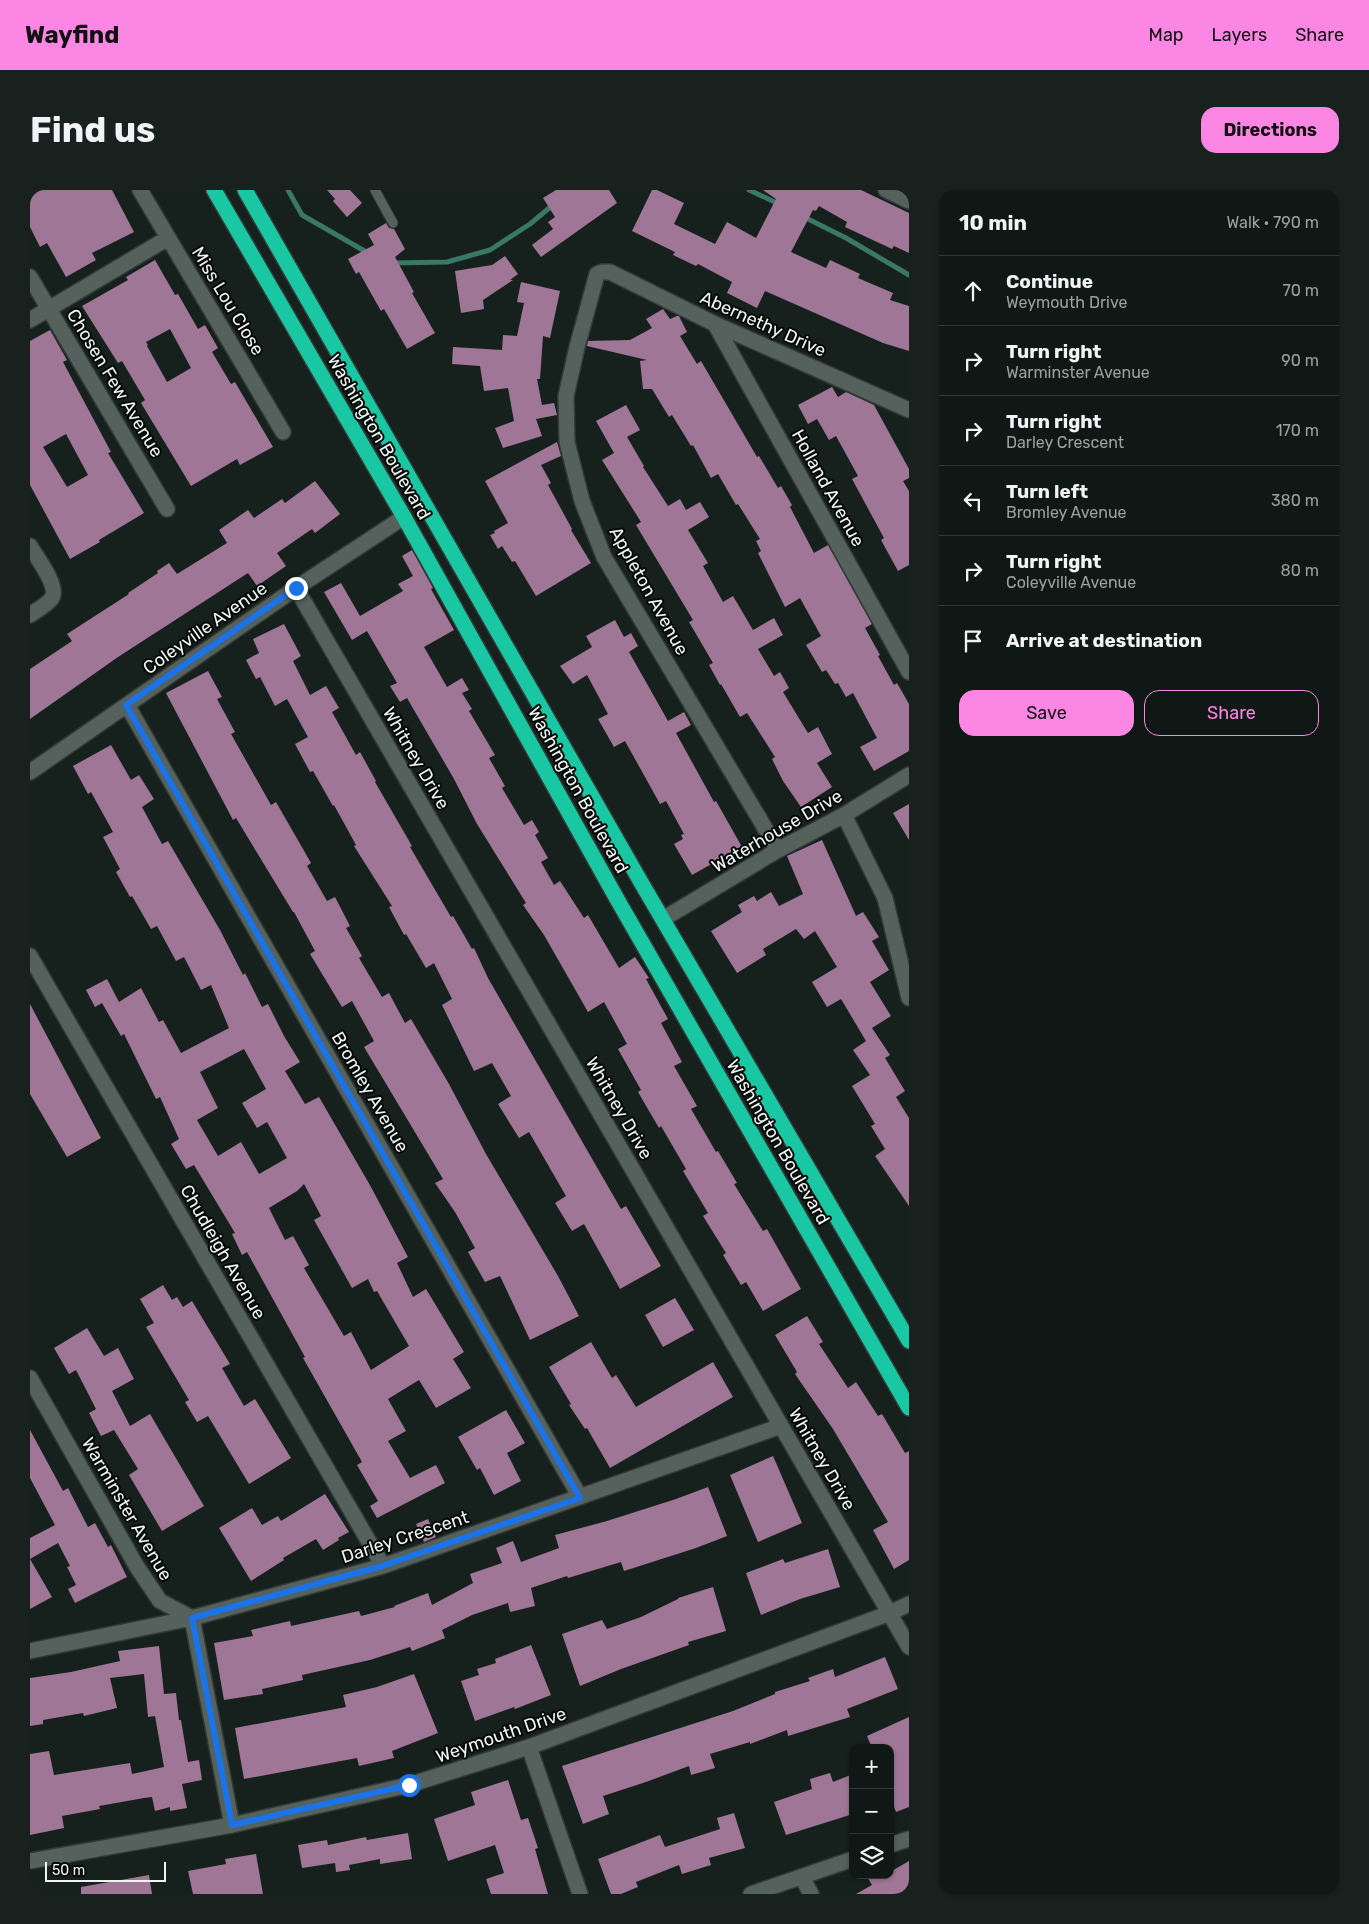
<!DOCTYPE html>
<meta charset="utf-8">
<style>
:root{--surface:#101816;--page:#19211f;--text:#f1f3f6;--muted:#9ca0a1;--line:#303735;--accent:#fc86e4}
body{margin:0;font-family:Rubik,sans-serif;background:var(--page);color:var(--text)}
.controls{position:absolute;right:15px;bottom:15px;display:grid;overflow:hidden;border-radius:10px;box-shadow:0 1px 4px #0004}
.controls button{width:45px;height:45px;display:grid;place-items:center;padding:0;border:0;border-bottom:1px solid var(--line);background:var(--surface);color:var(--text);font:25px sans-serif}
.scale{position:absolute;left:15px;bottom:12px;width:121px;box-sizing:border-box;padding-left:5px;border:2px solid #eef5f2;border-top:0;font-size:14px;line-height:18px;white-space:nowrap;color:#eef5f2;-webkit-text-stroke:4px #050907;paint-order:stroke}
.stop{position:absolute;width:15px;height:15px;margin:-11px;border:4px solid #1a73e8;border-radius:50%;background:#fff}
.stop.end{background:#1a73e8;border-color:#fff;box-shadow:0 1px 5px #0008}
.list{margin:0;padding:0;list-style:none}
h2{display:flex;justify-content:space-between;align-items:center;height:65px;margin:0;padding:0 20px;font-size:21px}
h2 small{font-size:16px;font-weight:400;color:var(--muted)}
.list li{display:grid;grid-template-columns:32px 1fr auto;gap:15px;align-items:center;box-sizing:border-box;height:70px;padding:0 20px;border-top:1px solid var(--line)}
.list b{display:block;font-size:19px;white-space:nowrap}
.list p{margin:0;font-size:16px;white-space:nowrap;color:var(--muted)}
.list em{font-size:16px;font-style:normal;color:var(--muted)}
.actions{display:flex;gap:10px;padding:15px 20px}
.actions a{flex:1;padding:11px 0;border:1px solid var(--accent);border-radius:15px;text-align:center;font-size:18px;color:var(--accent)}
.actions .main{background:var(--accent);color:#111}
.icon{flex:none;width:28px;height:28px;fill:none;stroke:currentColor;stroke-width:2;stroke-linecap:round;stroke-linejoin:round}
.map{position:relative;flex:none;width:879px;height:1704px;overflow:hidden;border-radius:15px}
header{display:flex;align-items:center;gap:30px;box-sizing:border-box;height:70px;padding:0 25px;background:var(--accent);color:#111}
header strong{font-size:24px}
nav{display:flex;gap:28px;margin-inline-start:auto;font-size:18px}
.intro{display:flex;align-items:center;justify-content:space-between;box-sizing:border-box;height:120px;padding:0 30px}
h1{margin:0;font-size:35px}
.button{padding:12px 22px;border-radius:15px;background:var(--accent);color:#111;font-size:18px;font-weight:700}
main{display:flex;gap:30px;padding:0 30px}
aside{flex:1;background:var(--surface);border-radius:15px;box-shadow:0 1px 4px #0004}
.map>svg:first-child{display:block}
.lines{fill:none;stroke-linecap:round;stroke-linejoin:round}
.stream{stroke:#3b7765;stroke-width:5}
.building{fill:#a07696;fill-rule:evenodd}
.lane-casing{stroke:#323936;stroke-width:11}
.street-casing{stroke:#323936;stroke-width:18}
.secondary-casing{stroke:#323936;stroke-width:18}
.highway-casing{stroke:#323936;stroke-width:18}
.lane{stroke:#55615d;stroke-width:9}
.street{stroke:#55615d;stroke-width:15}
.secondary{stroke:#55615d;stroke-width:15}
.highway{stroke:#19c8a2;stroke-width:15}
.route{stroke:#1a73e8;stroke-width:6}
.labels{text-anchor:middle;stroke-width:4;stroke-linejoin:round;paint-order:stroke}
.street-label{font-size:18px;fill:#eef5f2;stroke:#050907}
</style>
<header>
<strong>Wayfind</strong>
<nav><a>Map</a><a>Layers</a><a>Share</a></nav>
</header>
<div class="intro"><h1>Find us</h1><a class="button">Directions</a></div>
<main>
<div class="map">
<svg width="879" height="1704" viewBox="0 0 879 1704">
<rect width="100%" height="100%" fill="#16201d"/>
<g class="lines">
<path class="stream" d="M258 0 272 25 338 63
M719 0 749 14
M772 26 816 48 879 85
M362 73 417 72 460 60 500 34 524 14"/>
</g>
<path class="building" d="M0 0H82L104 42 62 63 66 70 36 87 17 53 10 57 0 37Z
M297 0H320L332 13 317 27 303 11 305 9Z
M526 0H579L587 13 511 67 502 55 523 39 518 32 525 27 513 8Z
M622 0H627L654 13 644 34 685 54 697 32 726 48 746 9 733 0H831L879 23V63L864 56 862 59 815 37 817 32 789 16 786 21 783 20 761 62 796 78 800 70 830 84 828 88 863 103 860 110 879 116V161L853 153 735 101 727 118 697 103 702 92 668 74 666 76 643 65 645 62 602 41Z
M356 33 359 38 364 39 375 59 365 67 384 102 382 103 405 143 377 159 354 119 351 121 329 82 326 84 318 69 344 55 338 44Z
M475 66 488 84 480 90H483L453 110 454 119 431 123 425 81 462 75Z
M125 70 145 105 148 104 168 139 175 135 188 158 182 162 201 194 205 192 243 257 210 275 207 269 161 296 111 213 115 210 92 171 88 173 52 116 98 90 96 87ZM140 139 161 178 137 192 117 156 118 155 116 152Z
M491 92 530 101 520 148 513 146 510 189H507L512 215 524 213 527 225 506 229 512 246 473 258 465 238 484 231 478 198 454 201 450 176 422 174 423 157 472 160 473 145 487 146 494 113 487 112Z
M633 119 640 129 647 126H649L657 142 650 146 667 174 671 171 727 267 729 266 748 298 751 296 762 315 760 317 784 363 798 355 842 434 835 438 850 465 848 466 864 495 867 493 879 514V561L844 581 830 557 847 548 823 503 816 507 808 493 805 494 796 480 792 482 776 455 791 446 770 408 755 417 728 363 731 361 726 351 730 349 708 314 706 315 688 284 681 288 663 255 661 256 642 225 639 227 622 199H613L610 171 617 170 557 156 558 151 600 150 622 138 616 129Z
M20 140 37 170 33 172 81 262 78 263 114 323 69 350 70 352 40 369 0 295V151ZM36 244 58 285 37 297 13 257Z
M802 197 808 207 816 202 844 215 879 279V288L873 291 879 301V375L868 381 851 350 854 348 822 289 828 286 806 246 799 250 787 229 778 234 768 215Z
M596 215 610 240 597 247 614 276 613 277 638 316 650 309 656 320 670 312 679 327 658 340 678 373 673 376 693 412 703 406 723 440 744 428 753 445 728 459 744 486 750 482 759 498 753 502 778 543 788 537 802 564 787 573 802 597 771 617 753 591 742 569 745 567 717 523 710 527 691 494 690 495 679 475 683 473 659 432 663 430 606 335 611 332 572 270 584 263 566 231Z
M527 252 531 266 511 275 521 293 518 295 542 339 541 340 561 373 506 406 485 371 482 372 472 356 468 359 460 345 465 343 464 341 478 333 455 291Z
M285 291 310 324 285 343 282 339 247 363 256 376 227 396 218 383 88 467 0 529V479L42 451 37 444 99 404 98 403 128 383 127 381 139 373 147 384 197 353 189 340 218 320 224 328 252 309 255 313Z
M382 360 403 398 401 399 424 440 394 457 417 497 432 488 439 500 432 503 442 519 439 521 465 565 459 568 475 596 472 598 494 635 502 630 509 642 505 645 518 668 511 672 524 695 530 691 554 728 558 725 589 778 605 767 619 788 616 789 638 829 631 833 652 872 644 876 667 916 661 919 686 962 688 961 707 993 704 994 733 1041 737 1039 771 1099 733 1121 716 1092 711 1095 693 1065 696 1063 673 1026 678 1023 653 981 656 979 631 936 629 938 608 902 611 900 588 859 597 854 574 812 558 822 514 745 493 715 496 713 447 634 424 589 377 508 370 512 360 496 367 493 337 441 322 450 294 402 311 393 330 426 373 401 368 394 383 386 372 366Z
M585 430 594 447 601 443 608 456 599 462 638 531 654 522 661 535 646 543 684 612 686 611 712 657 662 685 644 654 653 649 651 645 654 644 636 611 630 614 595 551 584 557 568 529 578 524 557 485 543 494 530 476 562 457 556 446Z
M254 434 271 466 263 471 280 505 296 496 309 518 302 522 326 565 330 562 346 591 345 592 382 656 380 657 421 727 423 726 442 759 444 758 458 788 591 1019 596 1016 631 1076 590 1099 554 1034 542 1041 525 1013 536 1006 499 942 489 948 468 914 481 906 462 873 444 881 412 815 422 809 404 773 396 778 376 744 374 745 359 717 362 716 324 656 326 655 304 615 303 616 283 581 280 582 265 554 278 547 257 509 245 516 230 487 226 489 216 470 229 463 223 449Z
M178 481 192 507 187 509 205 542 201 544 241 615 246 612 281 673 277 676 297 711 305 707 320 736 316 738 332 766 329 768 352 807 359 803 375 833 381 829 419 894 456 964 528 1086 549 1126 500 1150 470 1086 455 1092 438 1062 445 1058 425 1022 405 993 413 989 334 857 344 851 322 811 312 817 280 764 285 761 264 722H263L206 628 203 630 136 503Z
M81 555 101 590 109 585 124 609 112 617 132 654 138 651 190 740 213 785 215 783 232 817 238 814 254 846 270 872 255 881 275 914 289 907 341 997 378 1067 367 1073 383 1107 396 1099 434 1162 423 1169 441 1198 406 1218 389 1190 358 1209 376 1241 358 1251 380 1288 406 1275 415 1293 347 1328 340 1316 348 1311 327 1275 332 1272 273 1168 275 1167 217 1062 212 1065 202 1044 205 1043 164 975 156 979 141 954 149 949 130 907 126 909 94 844 91 846 72 813 65 817 56 800 77 789 89 812 111 798 129 832 133 830 151 863 199 838 181 795 171 800 154 767 146 771 127 736 121 739 102 706 100 707 86 682 90 679 73 647 83 642 61 602 58 604 43 576ZM214 859 236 899 212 913 227 938 237 932 257 968 229 984 211 952 188 966 167 930 188 918 170 882ZM274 994 291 1026 284 1030 322 1098 338 1089 344 1102 347 1101 379 1156 341 1180 321 1142 314 1146 274 1078 279 1075 263 1046 255 1050 239 1018 267 1001Z
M879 614V650L863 623Z
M792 650 826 726 833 722 849 747 842 751 859 780 840 792 861 826 842 838 860 865 855 868 875 901 866 907 879 928V1016L845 966 855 959 841 936 845 934 822 896 840 885 823 860 836 851 811 809 797 817 782 792 807 777 785 741 774 749 766 739 733 759 736 765 707 783 681 741 712 722 708 715 724 706 727 711 741 702 749 716 773 704 757 666Z
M0 814 71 948 37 967 0 904Z
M133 1095 142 1110 147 1107 153 1117 162 1111 200 1174 192 1178 214 1216 225 1209 261 1268 219 1294 178 1226 167 1232 155 1212 159 1210 116 1137 124 1133 110 1109Z
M645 1108 664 1140 633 1157 615 1125Z
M777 1126 793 1152 789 1154 818 1198 826 1192 848 1226 852 1224 875 1263 879 1261V1370L864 1379 843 1340 858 1332 803 1239 765 1184 767 1182 745 1145Z
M57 1138 74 1166 88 1158 104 1189 82 1201 100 1236 120 1224 174 1316 132 1341 99 1285 108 1279 84 1240 71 1246 59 1223 66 1219 46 1180 39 1184 24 1158Z
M561 1152 582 1188 586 1185 606 1217 683 1172 703 1207 580 1278 557 1238 555 1239 539 1215 541 1214 519 1177Z
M476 1220 495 1253 477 1263 491 1291 464 1305 450 1278 447 1280 428 1247Z
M0 1240 33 1301 38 1298 58 1337 65 1333 78 1357 81 1355 97 1387 45 1413 38 1399 46 1395 37 1377 40 1376 28 1353 0 1369 22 1407 0 1419V1348L25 1335 0 1288Z
M743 1266 772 1333 728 1352 700 1285Z
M678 1297 697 1346 666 1358 594 1381 591 1372 538 1388 537 1386 501 1398 505 1416 480 1422 478 1413 442 1425 412 1440 415 1448 382 1461 380 1457 340 1470 272 1485 273 1490 232 1499 233 1504 194 1510 184 1453 223 1446 221 1440 260 1431 261 1436 329 1421 331 1426 365 1417 364 1416 398 1403 402 1415 443 1393 440 1384 472 1373 466 1358 483 1351 491 1372 529 1358 525 1345 577 1331 646 1309Z
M295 1304 319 1342 308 1348 309 1350 293 1360 286 1349 253 1368 254 1370 221 1391 189 1338 222 1318 232 1335 248 1326 251 1331Z
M398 1329 406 1347 394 1352 386 1334Z
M798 1359 810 1397 770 1409 731 1425 716 1383 753 1369 755 1373Z
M683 1397 696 1441 658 1452 659 1455 591 1479 550 1496 532 1444 572 1430 577 1439 611 1427 648 1409V1408Z
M501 1455 521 1505 485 1519 484 1517 445 1531 431 1491 449 1485 447 1479 466 1473 465 1469Z
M129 1456 134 1504 146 1503 149 1530H151L158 1572 169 1570 172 1590 152 1594 157 1618 140 1621V1617L125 1621 122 1607 114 1608 69 1616 70 1619 32 1626 34 1638 0 1645V1564L19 1561 24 1585 100 1573 102 1584 134 1577 125 1526 118 1527 114 1484 80 1488 87 1518 54 1526 53 1523 13 1530V1534L0 1536V1488L41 1482 90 1471 88 1461Z
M855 1467 868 1499 817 1519 820 1527 758 1546 757 1540 720 1554V1552L680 1564 685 1578 661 1585 659 1576 616 1592 573 1606 579 1624 553 1634 532 1576 703 1521 745 1504V1502L780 1491 778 1488 803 1479 805 1487Z
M384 1484 408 1543 362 1561 364 1568 329 1576 327 1568 214 1589 205 1538 316 1517 313 1505 347 1497Z
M879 1527V1617L866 1622 860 1607V1558H842L837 1546Z
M800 1583 803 1592 823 1584V1624L756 1645 744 1612 782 1599 780 1589Z
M478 1590 491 1630 498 1628 508 1658 505 1659 518 1704H461L456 1689 474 1683 465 1655 418 1671 404 1629 445 1615 441 1602Z
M704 1623 715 1658 679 1668 681 1675 652 1684 649 1675 606 1692 608 1697 591 1704H581L568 1669 630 1645 635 1657 690 1639 687 1628Z
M378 1643 382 1669 350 1674V1669L319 1675 320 1680 306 1682 305 1673 272 1678 268 1655 297 1650 298 1655 336 1647 337 1650Z
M226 1664 233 1704H163L158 1681 196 1674 195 1669Z
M879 1671V1704H826L842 1695 836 1685H860V1682Z
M119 1685 122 1704H51V1697Z"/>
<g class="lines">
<g class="lane-casing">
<path id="lane" d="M345 0 363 33"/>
</g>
<g class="street-casing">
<path id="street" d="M110 0 253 242
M856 0 879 11
M0 87 137 319
M0 130 138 48
M685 134 879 482
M0 356C7 368 29 396 22 408 17 415 7 420 0 425
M266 398 879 1457
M97 515 550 1307
M0 582 266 398 374 327
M814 625 855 708 879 808
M748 660 574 367 552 311 537 252 536 206 547 157 567 84 572 82H580L685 134 879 220
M633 729 748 660 814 625 879 585
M0 766 353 1376
M0 1188 107 1377 130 1411 162 1428 202 1635
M0 1461 162 1428 353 1376 751 1236
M499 1557 550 1704
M860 1655 879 1649
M772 1687 781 1704
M721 1704 823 1669"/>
</g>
<g class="secondary-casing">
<path id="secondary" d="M0 1671 202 1635 379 1595 499 1557 860 1423 879 1414"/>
</g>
<g class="highway-casing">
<path id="highway" d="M184 0 374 327 587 709 879 1218
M215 0 612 694 879 1151"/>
</g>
<use href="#lane" class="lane"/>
<use href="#street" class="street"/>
<use href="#secondary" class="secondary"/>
<use href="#highway" class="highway"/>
</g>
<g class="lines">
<path class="route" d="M266 398 96 515 550 1308 352 1376 162 1428 202 1635 379 1595"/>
</g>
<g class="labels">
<g class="street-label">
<text transform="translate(198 111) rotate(59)" y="6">Miss Lou Close</text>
<text transform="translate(733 134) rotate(24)" y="6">Abernethy Drive</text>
<text transform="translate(85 193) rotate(59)" y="6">Chosen Few Avenue</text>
<text transform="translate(349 247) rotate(60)" y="6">Washington Boulevard</text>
<text transform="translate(798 298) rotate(61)" y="6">Holland Avenue</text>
<text transform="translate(619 401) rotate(61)" y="6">Appleton Avenue</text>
<text transform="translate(175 438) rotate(-35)" y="6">Coleyville Avenue</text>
<text transform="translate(386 568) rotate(60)" y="6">Whitney Drive</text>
<text transform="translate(548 600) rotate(61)" y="6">Washington Boulevard</text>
<text transform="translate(747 641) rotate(-30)" y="6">Waterhouse Drive</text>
<text transform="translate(340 902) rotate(60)" y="6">Bromley Avenue</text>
<text transform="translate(589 918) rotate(60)" y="6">Whitney Drive</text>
<text transform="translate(748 952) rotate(60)" y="6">Washington Boulevard</text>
<text transform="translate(193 1062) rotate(60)" y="6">Chudleigh Avenue</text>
<text transform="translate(792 1269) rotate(60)" y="6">Whitney Drive</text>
<text transform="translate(97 1319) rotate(60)" y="6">Warminster Avenue</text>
<text transform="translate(375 1347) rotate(-18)" y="6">Darley Crescent</text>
<text transform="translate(471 1545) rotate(-19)" y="6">Weymouth Drive</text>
</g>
</g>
</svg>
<div class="controls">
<button>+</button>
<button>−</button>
<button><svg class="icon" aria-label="layers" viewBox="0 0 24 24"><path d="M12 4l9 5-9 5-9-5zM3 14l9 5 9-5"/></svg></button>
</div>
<div class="scale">50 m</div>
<div class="stop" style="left:379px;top:1595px"></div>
<div class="stop end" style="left:266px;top:398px"></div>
</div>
<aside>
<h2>10 min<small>Walk · 790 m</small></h2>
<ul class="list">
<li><svg class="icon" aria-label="ahead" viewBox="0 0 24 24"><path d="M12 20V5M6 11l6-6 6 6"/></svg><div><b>Continue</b><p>Weymouth Drive</p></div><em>70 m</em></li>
<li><svg class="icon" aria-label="right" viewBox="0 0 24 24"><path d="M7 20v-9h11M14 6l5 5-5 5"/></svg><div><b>Turn right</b><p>Warminster Avenue</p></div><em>90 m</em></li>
<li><svg class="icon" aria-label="right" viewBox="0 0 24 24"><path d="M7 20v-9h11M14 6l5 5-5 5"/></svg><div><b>Turn right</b><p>Darley Crescent</p></div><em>170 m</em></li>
<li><svg class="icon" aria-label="left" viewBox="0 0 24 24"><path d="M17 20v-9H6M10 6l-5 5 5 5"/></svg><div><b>Turn left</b><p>Bromley Avenue</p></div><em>380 m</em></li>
<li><svg class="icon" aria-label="right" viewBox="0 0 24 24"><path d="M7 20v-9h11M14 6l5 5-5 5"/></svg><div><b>Turn right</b><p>Coleyville Avenue</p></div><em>80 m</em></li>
<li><svg class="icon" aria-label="arrive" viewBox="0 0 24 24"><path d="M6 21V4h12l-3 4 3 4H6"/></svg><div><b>Arrive at destination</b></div></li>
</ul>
<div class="actions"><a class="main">Save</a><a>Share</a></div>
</aside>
</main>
